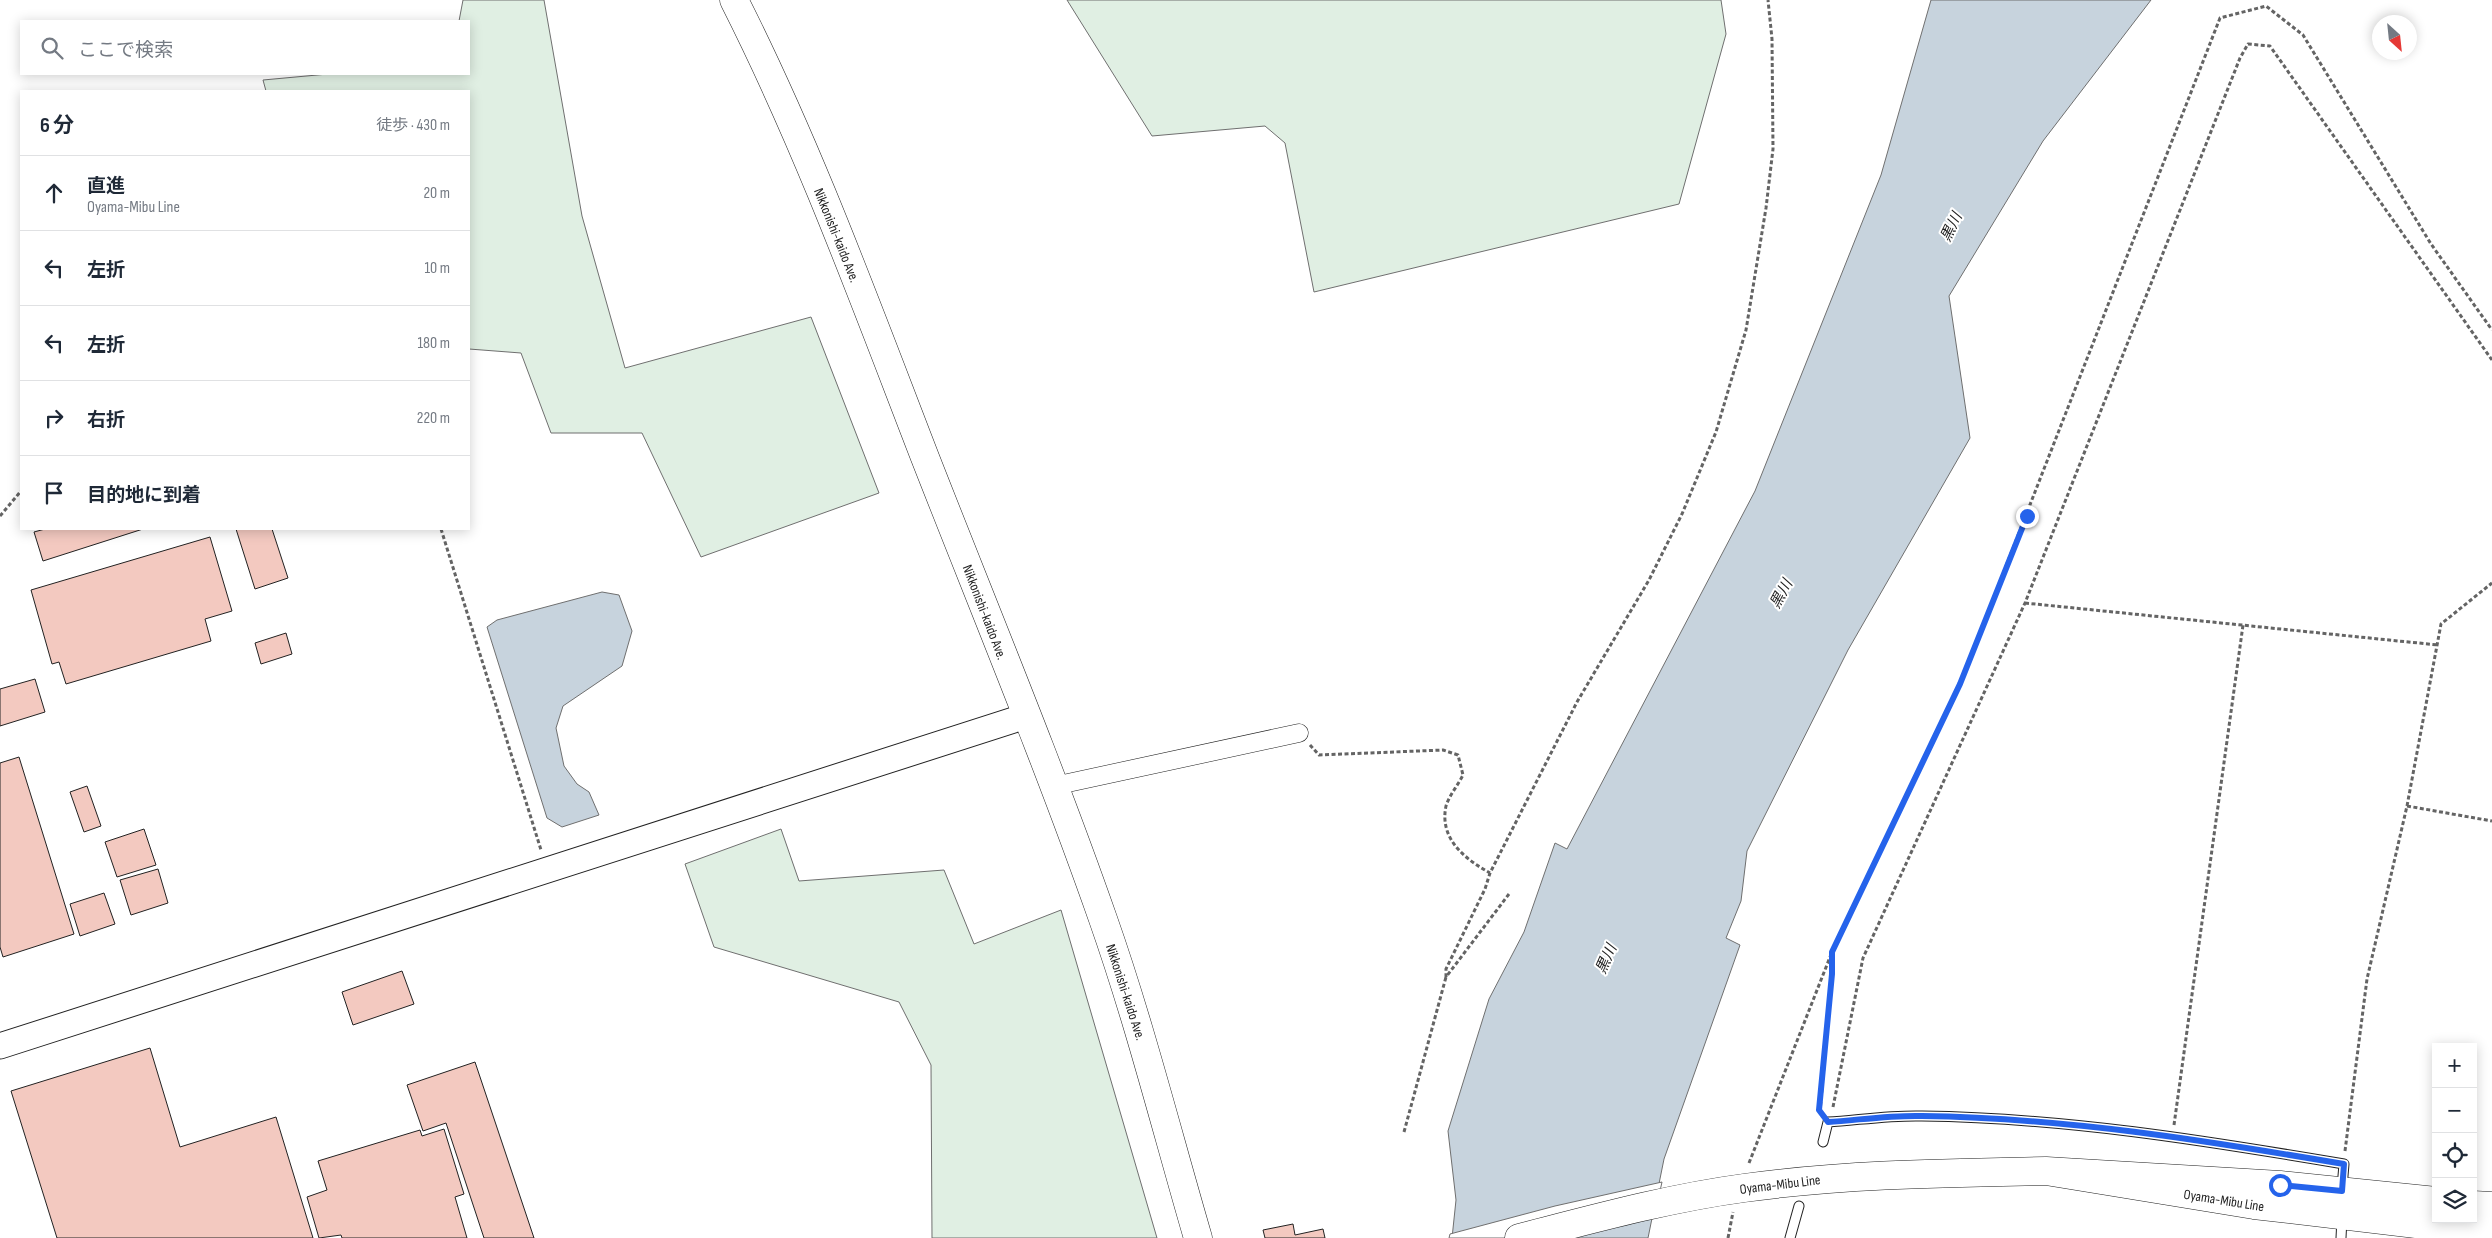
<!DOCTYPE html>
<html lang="ja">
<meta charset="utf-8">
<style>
:root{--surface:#fff;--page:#f6f6f7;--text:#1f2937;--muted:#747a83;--line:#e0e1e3}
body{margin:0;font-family:"Sofia Sans Condensed","Noto Sans JP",sans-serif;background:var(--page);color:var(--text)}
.controls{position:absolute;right:15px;bottom:15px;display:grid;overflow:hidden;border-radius:0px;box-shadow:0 2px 12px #0003}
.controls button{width:45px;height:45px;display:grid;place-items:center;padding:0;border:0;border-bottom:1px solid var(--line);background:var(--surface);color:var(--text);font:25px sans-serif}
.compass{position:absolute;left:2372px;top:15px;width:45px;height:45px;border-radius:50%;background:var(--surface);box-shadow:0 2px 12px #0003;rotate:153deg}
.stop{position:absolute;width:15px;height:15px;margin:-11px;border:4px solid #2563eb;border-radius:50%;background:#fff}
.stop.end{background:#2563eb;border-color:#fff;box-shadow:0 1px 5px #0008}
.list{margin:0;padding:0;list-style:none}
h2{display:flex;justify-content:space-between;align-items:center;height:65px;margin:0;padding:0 20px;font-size:21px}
h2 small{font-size:16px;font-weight:400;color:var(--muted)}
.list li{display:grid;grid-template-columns:32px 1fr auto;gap:15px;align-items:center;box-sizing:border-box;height:75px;padding:0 20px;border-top:1px solid var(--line)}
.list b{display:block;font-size:19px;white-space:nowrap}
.list p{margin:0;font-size:16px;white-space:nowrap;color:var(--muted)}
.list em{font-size:16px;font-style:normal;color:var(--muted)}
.icon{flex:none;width:28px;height:28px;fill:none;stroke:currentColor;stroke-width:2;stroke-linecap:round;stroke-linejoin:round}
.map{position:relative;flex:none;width:2492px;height:1238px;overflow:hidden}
.search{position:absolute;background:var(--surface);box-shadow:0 2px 12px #0003;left:20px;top:20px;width:450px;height:55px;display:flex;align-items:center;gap:12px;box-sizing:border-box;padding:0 18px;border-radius:0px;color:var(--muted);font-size:19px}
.panel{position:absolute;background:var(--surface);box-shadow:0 2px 12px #0003;left:20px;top:90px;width:450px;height:440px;border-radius:0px}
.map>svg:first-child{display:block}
.green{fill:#e0efe3;stroke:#6f6f6f}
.water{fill:#c7d3dd;stroke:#6f6f6f}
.pier{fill:#fff;stroke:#6f6f6f}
.building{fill:#f3c9c0;stroke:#222}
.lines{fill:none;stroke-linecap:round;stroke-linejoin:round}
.lane-casing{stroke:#222;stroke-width:11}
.street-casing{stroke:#222;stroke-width:19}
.secondary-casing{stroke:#222;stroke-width:27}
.primary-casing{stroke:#222;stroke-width:29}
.path{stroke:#646464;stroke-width:3;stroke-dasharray:4 2.5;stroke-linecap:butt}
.lane{stroke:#fff;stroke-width:9}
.street{stroke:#fff;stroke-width:18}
.secondary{stroke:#fff;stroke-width:25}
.primary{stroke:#fff;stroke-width:28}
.route{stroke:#2563eb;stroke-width:6}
.labels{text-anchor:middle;stroke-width:4;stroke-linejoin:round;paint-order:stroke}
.street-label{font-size:14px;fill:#222;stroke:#fff}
.water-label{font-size:15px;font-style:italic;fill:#222;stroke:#fff}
</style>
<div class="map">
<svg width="2492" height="1238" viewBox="0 0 2492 1238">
<rect width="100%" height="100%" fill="#fff"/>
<path class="green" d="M463 0H544L582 216 625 368 811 317 879 493 701 557 642 433H551L521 353 469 349V91H266L263 80 328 74H469V21H459Z
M1067 0H1721L1726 34 1679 204 1314 292 1285 143 1265 126 1152 136Z
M781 829 799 881 944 870 974 944 1061 910 1157 1238H932L931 1065 899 1002 714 947 685 864Z"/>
<path class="water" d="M1931 0H2151L2043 141 1949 296 1970 438 1848 650 1747 851 1741 901 1726 938 1740 945 1664 1159 1648 1238H1452L1456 1200 1448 1131 1489 999 1524 932 1555 843 1567 849 1755 491 1881 175Z
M602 592 619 595 632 631 622 666 563 706 556 728 564 766 577 784 589 792 599 815 562 827 547 818 487 627 497 620Z"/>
<path class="pier" d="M1662 1182 1654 1218 1568 1238H1449L1450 1234 1555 1206Z"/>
<path class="building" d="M45 529H143L43 561 34 532Z
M236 529H272L288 578 255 589Z
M210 537 232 611 205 619 211 641 66 684 59 662 52 664 31 590Z
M286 633 292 654 261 664 255 643Z
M35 679 45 712 0 726V689Z
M19 757 74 934 3 957 0 947V763Z
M87 786 101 826 84 832 70 792Z
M144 829 156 865 117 877 105 842Z
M158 869 168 903 131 915 120 880Z
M104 893 115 924 80 936 70 904Z
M402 971 414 1004 353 1025 342 992Z
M150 1048 180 1147 276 1117 313 1238H57L11 1091Z
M475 1062 534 1238H484L446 1123 423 1131 407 1085Z
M444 1129 464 1194 455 1197 467 1238H342L341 1235 319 1238 307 1197 327 1190 318 1161 420 1130 422 1136Z
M1293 1224 1295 1235 1323 1229 1325 1238H1265L1263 1230Z"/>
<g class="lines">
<g class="lane-casing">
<path id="lane" d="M1823 1142 1828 1122C1859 1120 1891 1115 1922 1116 2066 1118 2202 1140 2344 1164L2342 1188
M1790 1238 1799 1206
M2341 1238 2342 1218"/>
</g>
<g class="street-casing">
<path id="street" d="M1054 786 1299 733"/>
</g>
<g class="secondary-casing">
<path id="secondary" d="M0 1046 1026 716"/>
</g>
<g class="primary-casing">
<path id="primary" d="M734 0C809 148 866 305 926 460 986 613 1049 765 1103 919 1140 1024 1167 1132 1198 1238
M2436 1201 2280 1185 2046 1171 2254 1205 2492 1233
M2473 1205 2492 1206
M1519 1238C1593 1219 1669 1198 1744 1188 1845 1174 1945 1173 2046 1171"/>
</g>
<path class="path" d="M0 516 21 491
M441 529 541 850
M2025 603 2438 645
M1310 745 1319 755 1443 750 1458 755 1463 775C1458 785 1449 796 1446 806 1439 839 1465 859 1490 873
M2407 806 2492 821
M1509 894 1446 977V969L1485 889 1490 873 1577 702 1649 580 1682 514 1716 432 1746 330 1766 208 1773 149 1772 39 1768 0
M1833 1107 1863 958 2025 603 2240 58 2248 44 2270 46 2492 360
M1820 1112 1832 973V954
M2174 1125 2243 625
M1404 1132 1446 977
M2345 1151 2367 979 2407 806 2441 624 2492 583
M1749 1163 1832 952 1960 684 2220 18 2266 6 2303 35 2431 244 2492 330
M1728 1238 1733 1212"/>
<use href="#lane" class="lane"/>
<use href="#street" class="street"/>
<use href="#secondary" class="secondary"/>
<use href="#primary" class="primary"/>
</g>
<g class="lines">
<path class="route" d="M2027 516 1960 684 1832 952V974L1819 1110 1828 1122C1859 1120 1891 1115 1922 1116 2067 1118 2202 1140 2344 1164L2342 1191 2280 1185"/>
</g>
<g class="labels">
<g class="street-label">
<text transform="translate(837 235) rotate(68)" y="5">Nikkonishi-kaido Ave.</text>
<text transform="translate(985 612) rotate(69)" y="5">Nikkonishi-kaido Ave.</text>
<text transform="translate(1126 992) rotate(72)" y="5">Nikkonishi-kaido Ave.</text>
<text transform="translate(1780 1184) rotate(-7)" y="5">Oyama-Mibu Line</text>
<text transform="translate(2224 1200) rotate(9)" y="5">Oyama-Mibu Line</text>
</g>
<g class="water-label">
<text transform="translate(1951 227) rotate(-64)" y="5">黒川</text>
<text transform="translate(1781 594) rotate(-62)" y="5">黒川</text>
<text transform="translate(1606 959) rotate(-66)" y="5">黒川</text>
</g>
</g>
</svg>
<div class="controls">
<button>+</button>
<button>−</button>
<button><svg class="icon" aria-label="locate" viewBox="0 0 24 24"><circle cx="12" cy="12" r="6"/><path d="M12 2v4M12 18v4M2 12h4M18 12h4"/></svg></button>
<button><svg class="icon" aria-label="layers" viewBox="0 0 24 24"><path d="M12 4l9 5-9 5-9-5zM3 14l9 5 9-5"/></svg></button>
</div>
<svg class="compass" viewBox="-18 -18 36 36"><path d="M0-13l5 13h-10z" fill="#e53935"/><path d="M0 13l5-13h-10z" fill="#747a83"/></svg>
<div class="stop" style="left:2280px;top:1185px"></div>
<div class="stop end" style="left:2027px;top:516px"></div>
<div class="search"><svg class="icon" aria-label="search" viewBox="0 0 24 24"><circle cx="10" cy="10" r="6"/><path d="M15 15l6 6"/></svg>ここで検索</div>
<section class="panel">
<h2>6 分<small>徒歩 · 430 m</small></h2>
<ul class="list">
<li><svg class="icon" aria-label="ahead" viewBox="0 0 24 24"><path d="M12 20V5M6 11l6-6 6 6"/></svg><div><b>直進</b><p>Oyama-Mibu Line</p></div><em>20 m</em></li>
<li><svg class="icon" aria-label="left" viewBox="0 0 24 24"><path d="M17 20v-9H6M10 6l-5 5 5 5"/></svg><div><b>左折</b></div><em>10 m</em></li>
<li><svg class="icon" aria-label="left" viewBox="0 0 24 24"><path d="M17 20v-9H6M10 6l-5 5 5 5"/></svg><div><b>左折</b></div><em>180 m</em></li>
<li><svg class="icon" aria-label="right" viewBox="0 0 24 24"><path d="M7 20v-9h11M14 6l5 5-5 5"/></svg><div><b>右折</b></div><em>220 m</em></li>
<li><svg class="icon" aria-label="arrive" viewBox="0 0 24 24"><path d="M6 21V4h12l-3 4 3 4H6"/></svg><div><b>目的地に到着</b></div></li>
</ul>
</section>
</div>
